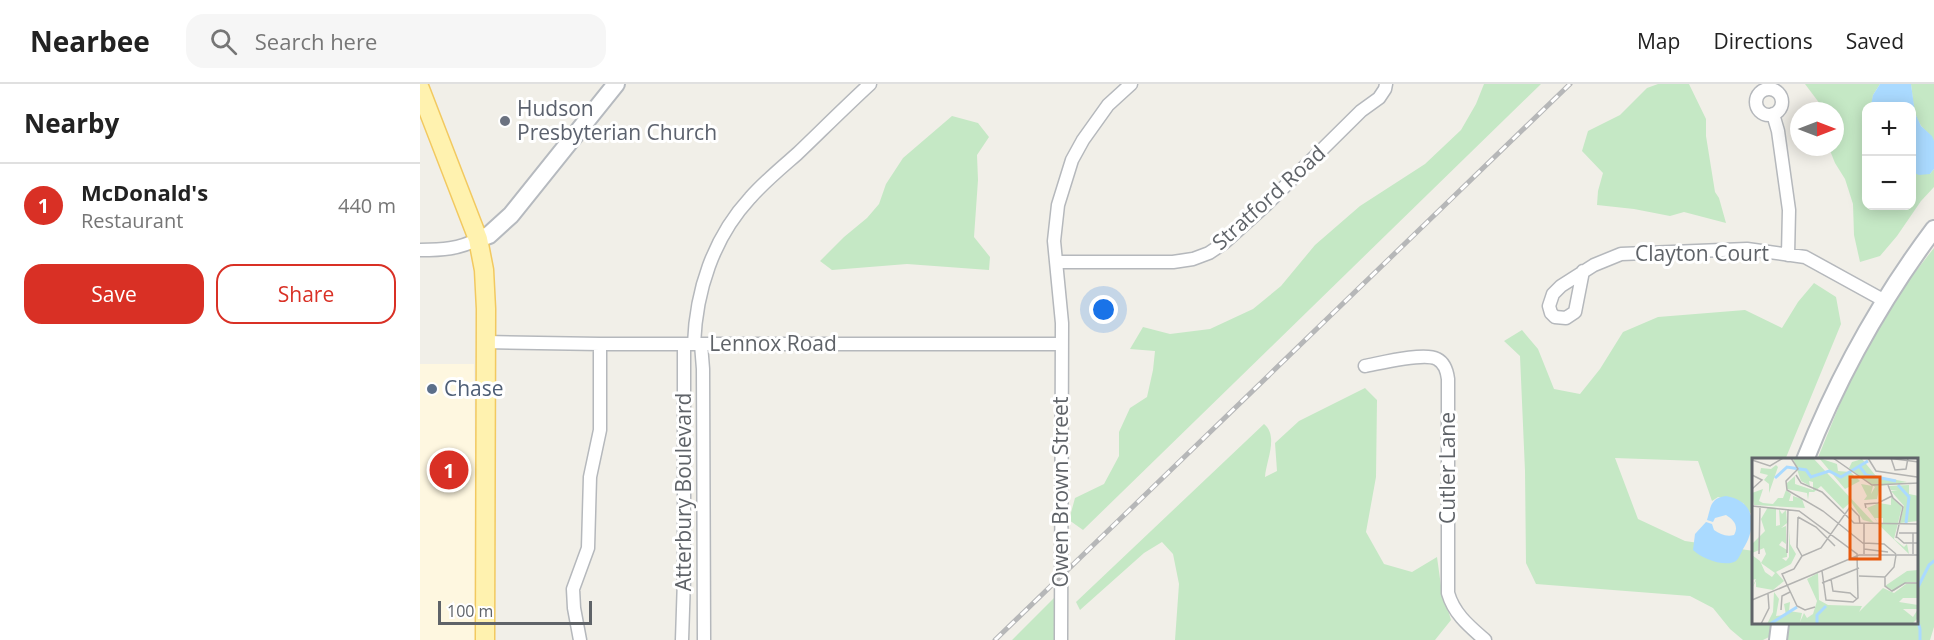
<!DOCTYPE html>
<meta charset="utf-8">
<style>
:root{--surface:#fff;--page:#f6f6f6;--text:#222;--muted:#767676;--line:#e0e0e0;--accent:#d93025}
body{margin:0;font-family:"Open Sans",sans-serif;background:var(--page);color:var(--text)}
.controls{position:absolute;right:18px;top:18px;display:grid;overflow:hidden;border-radius:12px;box-shadow:0 3px 15px #0003}
.controls button{width:54px;height:54px;display:grid;place-items:center;padding:0;border:0;border-bottom:2px solid var(--line);background:var(--surface);color:var(--text);font:30px sans-serif}
.compass{position:absolute;left:1370px;top:18px;width:54px;height:54px;border-radius:50%;background:var(--surface);box-shadow:0 3px 15px #0003;rotate:90deg}
.scale{position:absolute;left:18px;bottom:15px;width:154px;box-sizing:border-box;padding-left:6px;border:3px solid #5f6368;border-top:0;font-size:16px;line-height:21px;white-space:nowrap;color:#5f6368;-webkit-text-stroke:4px #fff;paint-order:stroke}
.you{position:absolute;left:684px;top:226px;width:21px;height:21px;margin:-15px;border:4px solid #fff;border-radius:50%;background:#1a73e8;box-shadow:0 0 0 9px #1a73e833}
.badge{display:grid;place-items:center;width:39px;height:39px;border-radius:50%;background:var(--accent);color:#fff;font-size:20px;font-weight:700}
.pin{position:absolute;translate:-50% -50%;border:3px solid #fff;box-shadow:0 2px 6px #0006}
.list{margin:0;padding:0;list-style:none}
h2{display:flex;justify-content:space-between;align-items:center;height:78px;margin:0;padding:0 24px;font-size:26px}
h2 small{font-size:20px;font-weight:400;color:var(--muted)}
.list li{display:grid;grid-template-columns:39px 1fr auto;gap:18px;align-items:center;box-sizing:border-box;height:84px;padding:0 24px;border-top:2px solid var(--line)}
.list b{display:block;font-size:22px;white-space:nowrap}
.list p{margin:0;font-size:20px;white-space:nowrap;color:var(--muted)}
.list em{font-size:20px;font-style:normal;color:var(--muted)}
.actions{display:flex;gap:12px;padding:18px 24px}
.actions a{flex:1;padding:14px 0;border:2px solid var(--accent);border-radius:18px;text-align:center;font-size:21px;color:var(--accent)}
.actions .main{background:var(--accent);color:#fff}
.icon{flex:none;width:33px;height:33px;fill:none;stroke:currentColor;stroke-width:2;stroke-linecap:round;stroke-linejoin:round}
.map{position:relative;flex:none;width:1514px;height:556px;overflow:hidden}
header{display:flex;align-items:center;gap:36px;box-sizing:border-box;height:84px;padding:0 30px;background:var(--surface);border-bottom:2px solid var(--line)}
header strong{font-size:28px}
nav{display:flex;gap:33px;margin-inline-start:auto;font-size:21px}
.search{width:420px;height:54px;background:var(--page);display:flex;align-items:center;gap:15px;box-sizing:border-box;padding:0 21px;border-radius:18px;color:var(--muted);font-size:22px}
main{display:flex}
aside{flex:1;background:var(--surface)}
.map>svg:first-child{display:block}
.commercial{fill:#fef7e0}
.green{fill:#c5e8c5}
.water{fill:#aadaff}
.lines{fill:none;stroke-linecap:round;stroke-linejoin:round}
.stream{stroke:#aadaff;stroke-width:3}
.street-casing{stroke:#b5b8bc;stroke-width:15}
.secondary-casing{stroke:#b6babf;stroke-width:20}
.primary-casing{stroke:#f2c960;stroke-width:21}
.street{stroke:#fff;stroke-width:12}
.secondary{stroke:#fff;stroke-width:16}
.primary{stroke:#fff2af;stroke-width:18}
.rail-casing{stroke:#b6b7b8;stroke-width:5}
.rail{stroke:#fff;stroke-width:3;stroke-dasharray:9;stroke-linecap:butt}
.worship-dot{fill:#6b7280;stroke:#fff;stroke-width:2}
.service-dot{fill:#5c6f8a;stroke:#fff;stroke-width:2}
.labels{text-anchor:middle;stroke-width:6;stroke-linejoin:round;paint-order:stroke}
.worship-label{font-size:21px;fill:#5b616d;stroke:#fff;text-anchor:start}
.street-label{font-size:21px;fill:#5f6368;stroke:#fff}
.service-label{font-size:21px;fill:#4e5e75;stroke:#fff;text-anchor:start}
.inset-river{fill:none;stroke:#aadaff;stroke-width:3}
.inset-road{fill:none;stroke:#b3b3b1;stroke-width:1.5}
.view{fill:#e8590c;fill-opacity:0.15;stroke:#e8590c;stroke-width:3}
.inset-edge{fill:none;stroke:#5f6368;stroke-width:3}
</style>
<header>
<strong>Nearbee</strong>
<div class="search"><svg class="icon" aria-label="search" viewBox="0 0 24 24"><circle cx="10" cy="10" r="6"/><path d="M15 15l6 6"/></svg>Search here</div>
<nav><a>Map</a><a>Directions</a><a>Saved</a></nav>
</header>
<main>
<aside>
<h2>Nearby<small></small></h2>
<ul class="list">
<li><span class="badge">1</span><div><b>McDonald's</b><p>Restaurant</p></div><em>440 m</em></li>
</ul>
<div class="actions"><a class="main">Save</a><a>Share</a></div>
</aside>
<div class="map">
<svg width="1514" height="556" viewBox="0 0 1514 556">
<rect width="100%" height="100%" fill="#f1efe8"/>
<path class="commercial" d="M0 280H54L57 556H0Z"/>
<path class="green" d="M1064 0H1121L663 446 649 436 655 414 684 400 699 372V348L710 324 727 313 733 286 735 267 710 265 723 243 750 250 790 245 833 225 861 202 895 161 940 122 1005 80 1041 46 1056 20Z
M1238 0H1269L1286 35V52L1295 108 1299 114 1306 139 1264 128 1250 132 1214 125 1177 121 1178 107 1183 89 1162 67 1168 47 1200 31 1227 4Z
M1385 0H1460L1453 11 1452 20 1454 22H1446V122H1492V88L1510 90 1514 85V103L1501 117 1477 152 1460 172 1440 178 1434 151 1433 120 1425 95 1415 79 1409 64V63H1415V27H1403L1400 20Z
M1491 0H1514V57L1512 56C1511 49 1504 47 1500 40 1493 29 1493 13 1491 0Z
M532 32 558 39 569 53 557 71 558 96 554 153 570 173 569 186 487 180 412 186 400 177 424 153 447 134 459 120 466 100 483 74Z
M1514 164V543L1510 556H1368V540H1498V376H1397L1444 261 1492 192Z
M1394 199 1416 213 1421 240 1365 376H1334V428L1330 429 1323 419 1298 413 1292 417 1278 377 1195 374 1218 435 1265 457 1334 467V540H1353V551L1343 556H1323L1310 545 1293 524 1270 512 1116 500 1106 479 1105 387 1100 272 1084 257 1102 246 1118 265 1134 305 1160 310 1180 285 1203 248 1238 233 1325 226 1362 244 1378 218Z
M945 304 957 316 956 393 946 448 964 480 992 488 1017 473 1021 502 1031 536 1015 556H755L759 500 753 470 742 458 724 469 660 526 656 518 844 340C859 352 846 377 845 393L857 387 855 359 879 337Z
M637 511 636 556H592Z"/>
<path class="water" d="M1460 0H1491L1495 29 1501 42 1512 52 1514 57V85L1510 90 1499 91 1492 88V22H1454L1451 21 1453 11Z
M1306 412C1336 417 1337 443 1323 465 1321 469 1319 474 1316 477 1305 484 1281 474 1273 466L1275 450 1286 438 1292 440 1294 446C1300 450 1306 453 1314 451 1319 442 1314 436 1306 431L1295 434 1293 438 1287 436C1291 423 1290 414 1306 412Z"/>
<g class="lines">
<path class="stream" d="M1498 503 1509 481 1514 477
M1498 538 1500 545V556"/>
<g class="street-casing">
<path id="street" d="M1336 18a13 13 0 1 1 26 0a13 13 0 1 1-26 0Z
M1353 30 1358 47 1369 126 1368 171
M0 166C22 166 39 165 58 155
M636 178H753L773 175 789 169 804 159 846 121 941 27 959 14 965 5 966 0
M1163 187 1155 228 1146 234 1135 233 1131 229 1129 222 1133 210 1141 202 1174 181 1201 170 1327 165 1385 173 1465 217
M65 258 180 260H641
M274 260C276 207 293 154 330 114 344 98 361 84 377 70 401 47 425 23 450 0
M281 260 283 285 284 556
M945 282C961 279 1004 268 1017 275 1025 279 1027 287 1028 295V509C1034 530 1049 542 1065 556
M160 556 154 524 153 505 168 464 170 393 180 346V260
M262 556 264 495V260
M641 556 642 239 634 157 638 121 652 76 663 56 688 21 711 0"/>
</g>
<g class="secondary-casing">
<path id="secondary" d="M58 155 69 151 91 131 196 0
M1385 376C1418 293 1460 217 1514 145
M1358 556 1360 540"/>
</g>
<g class="primary-casing">
<path id="primary" d="M0 5 58 155 64 186 66 225 65 556"/>
</g>
<use href="#street" class="street"/>
<use href="#secondary" class="secondary"/>
<use href="#primary" class="primary"/>
<g class="rail-casing">
<path id="rail" d="M575 556 1150 0"/>
</g>
<use href="#rail" class="rail"/>
</g>
<circle class="worship-dot" cx="85" cy="37" r="6"/>
<circle class="service-dot" cx="12" cy="305" r="6"/>
<g class="labels">
<g class="worship-label">
<text x="97" y="32">Hudson<tspan x="97" dy="24">Presbyterian Church</tspan></text>
</g>
<g class="street-label">
<text transform="translate(849 114) rotate(-42)" y="7">Stratford Road</text>
<text x="1282" y="177">Clayton Court</text>
<text x="353" y="267">Lennox Road</text>
<text transform="translate(1028 384) rotate(-90)" y="7">Cutler Lane</text>
<text transform="translate(264 408) rotate(-90)" y="7">Atterbury Boulevard</text>
<text transform="translate(641 408) rotate(-90)" y="7">Owen Brown Street</text>
</g>
<g class="service-label">
<text x="24" y="312">Chase</text>
</g>
</g>
<g transform="translate(1332 374)">
<rect width="166" height="166" fill="#f1efe8"/>
<path d="M41 0H61L122 65 111 62 99 44 91 51 69 28 62 34H57L56 42 55 35 35 31V25L43 18V26L61 32V24L57 23 58 28 49 23ZM67 0 85 6 86 13 98 14 102 17 99 22 103 18 108 23 93 31ZM110 1 124 18 155 24 128 28 125 41 112 42 115 38 109 26 121 28 119 36 123 29 97 10 100 4ZM24 7 26 9 17 35V26L12 22 16 17 8 15 9 10 19 11ZM157 27V36L167 38 166 63 148 65 152 48 139 33 146 32H139L137 28ZM11 31 7 43 11 45 21 46 26 40H31L34 32 39 36 37 43H41V38L50 41 53 50 2 47 0 35ZM139 39 150 49 142 81 152 89 155 86 157 96 126 66H131V60H123L126 65 115 50 127 45 139 47ZM16 49 24 50V68L28 67 27 51 30 56 34 52 35 65 29 70 34 68V86L30 83 27 87 35 92V99L30 100 34 103 37 99V72L38 86 44 96 39 106 24 114 32 123 21 132 4 129V123L0 130 4 121 0 122V97L8 103 13 114 20 119 23 115 9 105 14 96 12 90 0 95V86L13 73 9 61ZM166 112V124H155L142 133 133 128 155 113ZM66 115 67 142 76 147 110 148 107 154 131 130 142 135 154 126 166 125V140H151L147 144 166 147 165 151H151L161 159 166 151V160L160 166H15L21 154 22 134 27 141 24 158 34 157 32 146 38 144 37 153 50 155 48 164 52 155 55 160 61 156 65 143 55 121Z" fill="#c5e8c5"/>
<path class="inset-river" d="M108 9 114 17 144 23M23 20 35 9 54 12 59 19 77 13 89 19 116 3M146 27 157 39 154 65M18 166 45 149M65 166V157L74 148"/>
<path class="inset-road" d="M39 0 46 11 34 23 35 32 71 53 112 86M81 0 120 27 167 25M116 0 124 13 165 19M135 0 167 4M139 0 143 12 154 11 156 0M0 2 18 8 31 0M0 17 10 22 0 31M44 17 49 25 70 34 102 65 167 66M136 27 141 40 151 49 144 80M0 48 47 53 105 96 106 140 101 144 74 142 70 113M114 50 113 46 126 45 140 38M46 59 64 69 83 88M46 59 45 89 50 98M147 75H167M145 79 152 85H167M112 85 132 86 144 96M112 91 136 94M35 95 36 51M7 96 8 48M112 96V66M161 96V75M50 98 69 90 98 49 107 58 108 66M50 98 42 111 30 116 45 148 53 152 63 149M107 118 133 119 142 109 144 97M133 119V128L140 133 153 125H167M79 121 81 133 98 135 105 141M70 125 107 110M0 142 107 97H167M29 152 30 138 38 134M9 166 17 150 16 136"/>
<path class="view" d="M98 19H128V101H98Z"/>
<rect width="166" height="166" class="inset-edge"/>
</g>
</svg>
<div class="controls">
<button>+</button>
<button>−</button>
</div>
<svg class="compass" viewBox="-18 -18 36 36"><path d="M0-13l5 13h-10z" fill="#e53935"/><path d="M0 13l5-13h-10z" fill="#767676"/></svg>
<div class="scale">100 m</div>
<div class="you"></div>
<div class="pin badge" style="left:29px;top:386px">1</div>
</div>
</main>
